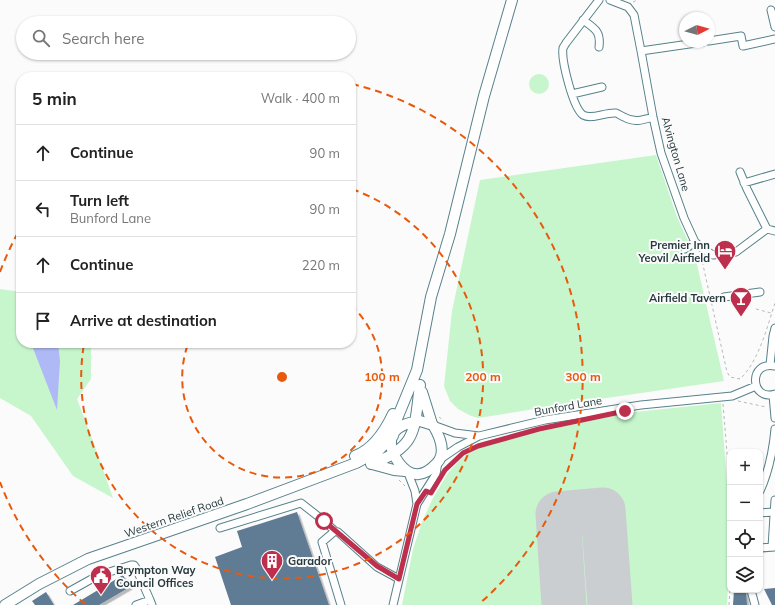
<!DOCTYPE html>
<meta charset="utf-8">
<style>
:root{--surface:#fff;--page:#f6f6f6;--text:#222;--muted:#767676;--line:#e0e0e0}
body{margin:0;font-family:Mulish,sans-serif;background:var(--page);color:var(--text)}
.controls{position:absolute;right:12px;bottom:12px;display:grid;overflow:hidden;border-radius:8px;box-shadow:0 1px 3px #0004}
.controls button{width:36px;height:36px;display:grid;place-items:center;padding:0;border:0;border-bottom:1px solid var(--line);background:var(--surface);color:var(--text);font:20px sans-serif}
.compass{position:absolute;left:679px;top:12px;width:36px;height:36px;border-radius:50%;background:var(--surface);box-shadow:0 1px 3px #0004;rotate:84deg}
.stop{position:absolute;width:12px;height:12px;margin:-9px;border:3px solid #be2e4d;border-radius:50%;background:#fff}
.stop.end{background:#be2e4d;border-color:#fff;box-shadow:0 1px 4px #0008}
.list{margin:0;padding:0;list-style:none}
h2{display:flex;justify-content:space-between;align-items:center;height:52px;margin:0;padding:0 16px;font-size:17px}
h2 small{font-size:13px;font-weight:400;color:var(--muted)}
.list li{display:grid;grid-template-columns:26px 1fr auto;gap:12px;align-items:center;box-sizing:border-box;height:56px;padding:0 16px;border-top:1px solid var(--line)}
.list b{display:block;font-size:15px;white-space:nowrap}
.list p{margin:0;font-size:13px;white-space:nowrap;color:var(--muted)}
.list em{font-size:13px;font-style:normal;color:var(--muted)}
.icon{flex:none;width:22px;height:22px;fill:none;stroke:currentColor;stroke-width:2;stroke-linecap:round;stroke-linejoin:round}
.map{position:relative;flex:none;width:775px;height:605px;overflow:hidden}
.search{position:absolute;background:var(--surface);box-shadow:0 1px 3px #0004;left:16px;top:16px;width:340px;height:44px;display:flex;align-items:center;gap:10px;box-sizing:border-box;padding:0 14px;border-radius:22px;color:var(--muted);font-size:15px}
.panel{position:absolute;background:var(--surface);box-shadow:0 1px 3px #0004;left:16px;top:72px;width:340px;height:276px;border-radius:16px}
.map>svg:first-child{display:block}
.green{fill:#c7f6cd}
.water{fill:#afb9f5}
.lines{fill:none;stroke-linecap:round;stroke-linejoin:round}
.runway{stroke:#caced0;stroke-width:45}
.building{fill:#607c94;filter:url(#shadow)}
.minor-casing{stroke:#57828b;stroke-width:9}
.highway-casing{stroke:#57828b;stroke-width:12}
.path{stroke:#b3b9bb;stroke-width:1;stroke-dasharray:3 3;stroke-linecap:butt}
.minor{stroke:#fff;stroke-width:7}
.highway{stroke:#fff;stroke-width:10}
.route{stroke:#be2e4d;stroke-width:5}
.ring{fill:none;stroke:#e8590c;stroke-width:2;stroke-dasharray:7 5}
.labels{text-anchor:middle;stroke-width:4;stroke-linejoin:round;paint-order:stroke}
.street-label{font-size:11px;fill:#26393d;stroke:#fbfbfb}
.poi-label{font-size:11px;font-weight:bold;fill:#26393d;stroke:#fbfbfb;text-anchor:end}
.centre{fill:#e8590c;stroke:#fbfbfb;stroke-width:2}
.ring-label{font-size:12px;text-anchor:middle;font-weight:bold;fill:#e8590c;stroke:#fbfbfb;stroke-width:4;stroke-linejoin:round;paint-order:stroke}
</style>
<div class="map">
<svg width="775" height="605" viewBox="0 0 775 605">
<defs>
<filter id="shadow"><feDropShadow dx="2.5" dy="2.5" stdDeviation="0" flood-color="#0004"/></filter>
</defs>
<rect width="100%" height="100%" fill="#fbfbfb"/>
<path class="green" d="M529 84a10 10 0 1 1 20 0a10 10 0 1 1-20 0Z
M656 155 677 217 695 256 724 381 572 403 478 418 471 416 458 409 450 401 444 386 452 311 480 180Z
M0 289 21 292V343H91V379L77 399 93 441 113 498 73 476 31 416 0 398Z
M721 403 729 510 730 553 727 605H402L413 549 422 522 433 498 448 473 462 458 479 447 515 437 625 413Z"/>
<path class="water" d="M31 343H58L60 361 57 410Z"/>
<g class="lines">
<path class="runway" d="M564 605 558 514 603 510 610 605"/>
</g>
<path class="building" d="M297 512 329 605H231L215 557 242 547 237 531Z
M123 575 130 587 99 605H73Z
M775 588V605H772L764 589Z
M734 590H746L747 605H733Z
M46 592 54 605H35L32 601Z"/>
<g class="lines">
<g class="minor-casing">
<path id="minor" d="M599 0 566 43C565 45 564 46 563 48 561 60 573 108 583 115 592 120 605 112 616 113 619 114 621 116 624 117 634 123 643 120 653 117
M610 0 628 7 634 15 641 51 653 117 661 153 684 218 695 242 702 248 713 255 736 252 767 229
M771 10 775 27
M583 20C595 29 601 31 599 47
M709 41 741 36 743 46 775 39
M641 51 703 42
M572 94 602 87
M740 172 747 189 767 229 775 231
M744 183 775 174
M685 249 695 242
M724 297 760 292
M770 365 773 336 775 328
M775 366C748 360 750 402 775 394
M773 395 775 418
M433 425 455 433 479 436
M439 460 458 447 479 436 545 420 641 405 732 396 756 386
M408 473 415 491 417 504
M760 491C769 471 773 451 775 429
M760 513 774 512
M220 528 301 503 324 521 335 531
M772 547 775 500
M760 548 775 547
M751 590 755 605
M70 591 97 576 131 565H134L136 568 150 600
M136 605 150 600 152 605
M341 605 322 542 335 531 338 532 377 567 399 579
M393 605 417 504 436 474 438 462"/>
</g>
<g class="highway-casing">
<path id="highway" d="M422 392 432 424
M420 421 433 425C439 435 447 452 437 463 424 477 411 479 399 463 393 455 388 444 393 434 398 425 412 422 420 421Z
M394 433V426L417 370 431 297 450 234 484 96 512 0
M355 456C374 449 385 431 393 414
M371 464C418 447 414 430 420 385
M372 464 394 470 405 471
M5 605 39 584 88 559 247 504 356 463 378 451 393 436"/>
</g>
<path class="path" d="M633 2 637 0
M701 256 727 372 730 377 740 379C759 361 767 327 775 303
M756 309 771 313
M738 401 766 407
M723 404 730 489
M439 417 444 421
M444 471C464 446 495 441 524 433
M399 480 405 486
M729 605 730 588"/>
<use href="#minor" class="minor"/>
<use href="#highway" class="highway"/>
</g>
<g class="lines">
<path class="route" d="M324 521 377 566 399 579 417 504 426 491 431 493 445 470 463 453 478 446 539 429 625 411"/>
</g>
<g class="ring">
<path d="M351 305A100 100 0 1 1 188 344"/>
<path d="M352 189A201 201 0 1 1 84 344"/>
<path d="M85 604A301 301 0 0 1 0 482M0 272A301 301 0 0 1 20 229M258 77A301 301 0 0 1 306 77M352 84A301 301 0 0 1 479 604"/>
</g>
<defs>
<g id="hotel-pin" transform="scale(1.15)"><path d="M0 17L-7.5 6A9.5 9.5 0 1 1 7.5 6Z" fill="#be2e4d" stroke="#fbfbfb"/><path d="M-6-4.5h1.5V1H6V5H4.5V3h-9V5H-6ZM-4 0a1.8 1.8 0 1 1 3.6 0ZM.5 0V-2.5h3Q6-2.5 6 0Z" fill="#fff"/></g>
<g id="bar-pin" transform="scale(1.15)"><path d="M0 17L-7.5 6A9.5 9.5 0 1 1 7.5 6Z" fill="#be2e4d" stroke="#fbfbfb"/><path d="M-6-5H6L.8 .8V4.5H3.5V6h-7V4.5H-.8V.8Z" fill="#fff"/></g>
<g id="building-pin" transform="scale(1.15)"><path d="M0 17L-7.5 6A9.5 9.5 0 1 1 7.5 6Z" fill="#be2e4d" stroke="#fbfbfb"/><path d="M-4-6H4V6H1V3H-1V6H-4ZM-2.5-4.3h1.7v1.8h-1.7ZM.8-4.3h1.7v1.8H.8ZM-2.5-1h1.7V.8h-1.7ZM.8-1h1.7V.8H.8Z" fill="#fff"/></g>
<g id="civic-pin" transform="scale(1.15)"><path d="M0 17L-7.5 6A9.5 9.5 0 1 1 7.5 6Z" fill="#be2e4d" stroke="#fbfbfb"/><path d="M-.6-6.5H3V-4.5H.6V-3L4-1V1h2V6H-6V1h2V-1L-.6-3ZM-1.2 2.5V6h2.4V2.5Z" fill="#fff"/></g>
</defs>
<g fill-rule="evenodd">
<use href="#hotel-pin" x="725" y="251"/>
<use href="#bar-pin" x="741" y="298"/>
<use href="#building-pin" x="272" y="561"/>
<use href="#civic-pin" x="101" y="576"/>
</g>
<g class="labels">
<g class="street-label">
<text transform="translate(676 154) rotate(74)" y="4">Alvington Lane</text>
<text transform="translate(568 406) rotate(-10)" y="4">Bunford Lane</text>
<text transform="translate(174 517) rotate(-19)" y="4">Western Relief Road</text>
</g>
<g class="poi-label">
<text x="710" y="249">Premier Inn<tspan x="710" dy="13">Yeovil Airfield</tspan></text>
<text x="726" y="302">Airfield Tavern</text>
<text x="288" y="565" text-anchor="start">Garador</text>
<text x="116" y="574" text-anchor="start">Brympton Way<tspan x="116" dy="13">Council Offices</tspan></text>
</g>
</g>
<circle cx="282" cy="377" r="6" class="centre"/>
<g class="ring-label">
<text x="382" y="381">100 m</text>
<text x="483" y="381">200 m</text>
<text x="583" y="381">300 m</text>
</g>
</svg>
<div class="controls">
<button>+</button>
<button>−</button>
<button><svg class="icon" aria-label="locate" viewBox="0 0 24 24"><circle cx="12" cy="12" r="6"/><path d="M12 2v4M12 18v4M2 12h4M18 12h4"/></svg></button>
<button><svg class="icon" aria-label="layers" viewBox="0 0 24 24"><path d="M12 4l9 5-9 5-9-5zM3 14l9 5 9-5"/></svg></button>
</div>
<svg class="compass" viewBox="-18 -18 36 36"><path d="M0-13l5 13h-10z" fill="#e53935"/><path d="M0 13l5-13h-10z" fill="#767676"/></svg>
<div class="stop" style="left:324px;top:521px"></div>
<div class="stop end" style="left:625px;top:411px"></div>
<div class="search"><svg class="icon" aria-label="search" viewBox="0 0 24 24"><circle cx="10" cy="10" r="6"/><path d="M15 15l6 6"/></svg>Search here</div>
<section class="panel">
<h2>5 min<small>Walk · 400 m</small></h2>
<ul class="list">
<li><svg class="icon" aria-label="ahead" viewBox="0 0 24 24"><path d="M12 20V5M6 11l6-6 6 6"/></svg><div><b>Continue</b></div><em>90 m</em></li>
<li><svg class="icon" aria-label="left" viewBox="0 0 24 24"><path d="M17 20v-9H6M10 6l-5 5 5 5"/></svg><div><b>Turn left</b><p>Bunford Lane</p></div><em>90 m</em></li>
<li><svg class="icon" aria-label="ahead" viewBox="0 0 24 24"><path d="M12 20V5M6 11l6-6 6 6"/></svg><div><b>Continue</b></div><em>220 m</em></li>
<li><svg class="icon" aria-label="arrive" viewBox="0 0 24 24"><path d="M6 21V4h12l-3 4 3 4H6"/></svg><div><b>Arrive at destination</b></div></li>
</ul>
</section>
</div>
